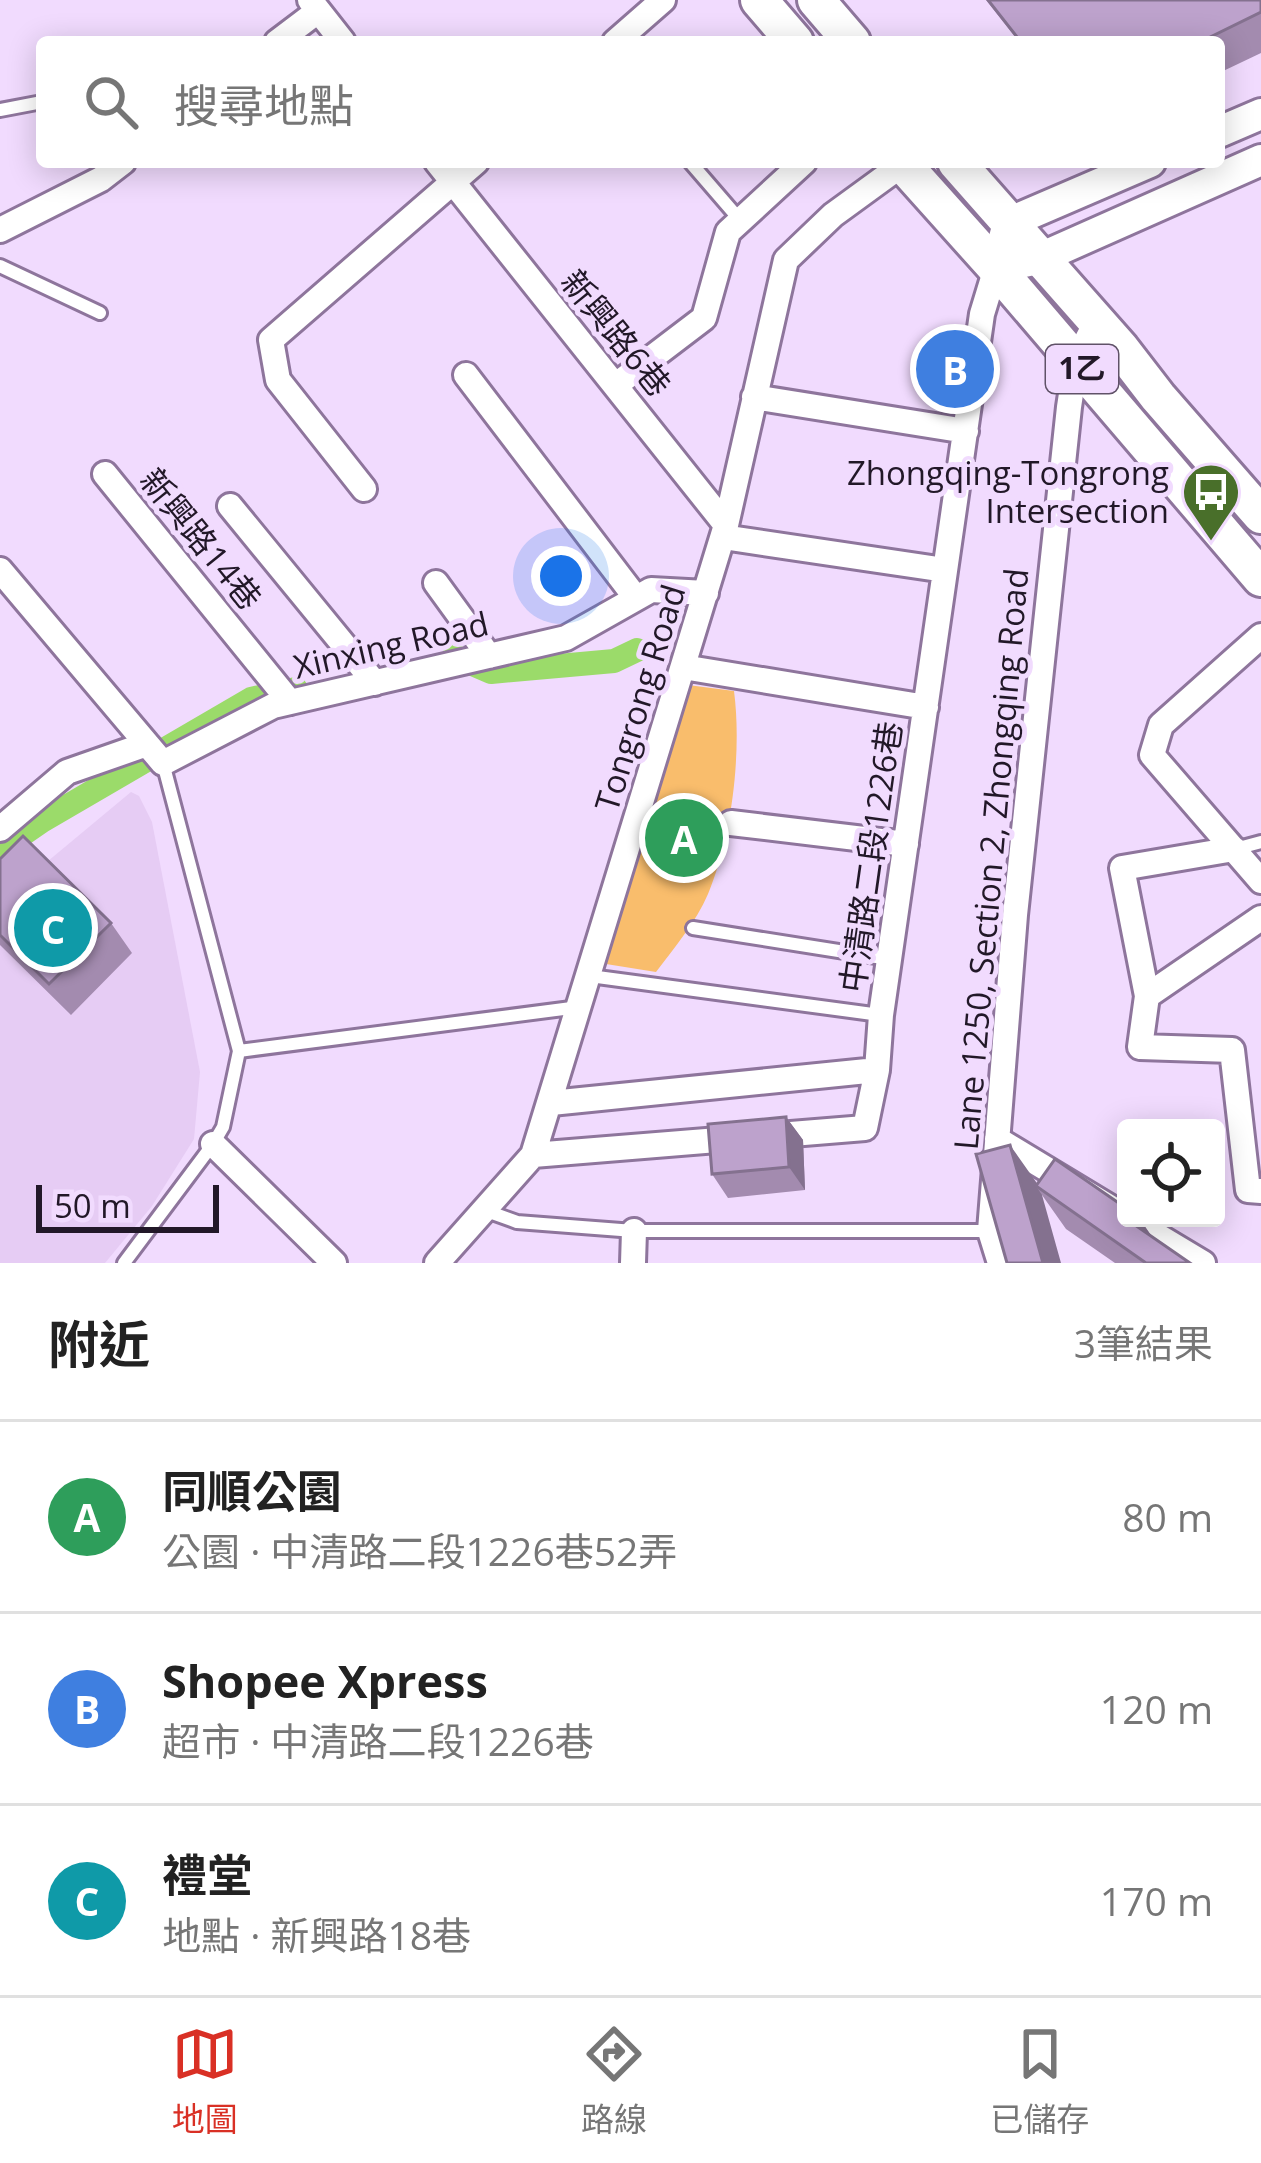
<!DOCTYPE html>
<html lang="zh-TW">
<meta charset="utf-8">
<style>
:root{--surface:#fff;--page:#f6f6f6;--text:#222;--muted:#767676;--line:#e0e0e0;--accent:#d93025}
body{margin:0;font-family:"Open Sans","Noto Sans TC",sans-serif;background:var(--page);color:var(--text)}
.controls{position:absolute;right:36px;bottom:36px;display:grid;overflow:hidden;border-radius:12px;box-shadow:0 6px 30px #0003}
.controls button{width:108px;height:108px;display:grid;place-items:center;padding:0;border:0;border-bottom:3px solid var(--line);background:var(--surface);color:var(--text);font:60px sans-serif}
.scale{position:absolute;left:36px;bottom:30px;width:183px;box-sizing:border-box;padding-left:12px;border:6px solid #221828;border-top:0;font-size:33px;line-height:42px;white-space:nowrap;color:#221828;-webkit-text-stroke:9px #f1dbfe;paint-order:stroke}
.you{position:absolute;left:561px;top:576px;width:42px;height:42px;margin:-30px;border:9px solid #fff;border-radius:50%;background:#1a73e8;box-shadow:0 0 0 18px #1a73e833}
.badge{display:grid;place-items:center;width:78px;height:78px;border-radius:50%;background:var(--accent);color:#fff;font-size:39px;font-weight:700}
.pin{position:absolute;translate:-50% -50%;border:6px solid #fff;box-shadow:0 3px 12px #0006}
.list{margin:0;padding:0;list-style:none}
h2{display:flex;justify-content:space-between;align-items:center;height:156px;margin:0;padding:0 48px;font-size:51px}
h2 small{font-size:39px;font-weight:400;color:var(--muted)}
.list li{display:grid;grid-template-columns:78px 1fr auto;gap:36px;align-items:center;box-sizing:border-box;height:192px;padding:0 48px;border-top:3px solid var(--line)}
.list b{display:block;font-size:45px;white-space:nowrap}
.list p{margin:0;font-size:39px;white-space:nowrap;color:var(--muted)}
.list em{font-size:39px;font-style:normal;color:var(--muted)}
.icon{flex:none;width:66px;height:66px;fill:none;stroke:currentColor;stroke-width:2;stroke-linecap:round;stroke-linejoin:round}
.map{position:relative;flex:none;width:1261px;height:1263px;overflow:hidden}
.search{position:absolute;background:var(--surface);box-shadow:0 6px 30px #0003;left:36px;right:36px;top:36px;height:132px;display:flex;align-items:center;gap:30px;box-sizing:border-box;padding:0 42px;border-radius:12px;color:var(--muted);font-size:45px}
.sheet{height:732px;background:var(--surface)}
nav{display:flex;justify-content:space-around;align-items:center;box-sizing:border-box;height:168px;border-top:3px solid var(--line);background:var(--surface);font-size:33px;color:var(--muted)}
nav a{display:grid;justify-items:center;gap:6px}
nav .on{color:var(--accent)}
.map>svg:first-child{display:block}
.built{fill:#e6ccf4}
.green{fill:#f9bd6c}
.lines{fill:none;stroke-linecap:round;stroke-linejoin:round}
.canal{stroke:#9bdb6a;stroke-width:24}
.service-casing{stroke:#8e759c;stroke-width:18}
.minor-casing{stroke:#8e759c;stroke-width:30}
.tertiary-casing{stroke:#8e759c;stroke-width:36}
.primary-casing{stroke:#8e759c;stroke-width:42}
.service{stroke:#fff;stroke-width:12}
.minor{stroke:#fff;stroke-width:24}
.tertiary{stroke:#fff;stroke-width:30}
.primary{stroke:#fff;stroke-width:36}
.wall{fill:#a38baf}
.shaded-wall{fill:#84718f}
.building{fill:#bda2cc;stroke:#84718f;stroke-width:3}
.labels{text-anchor:middle;stroke-width:10;stroke-linejoin:round;paint-order:stroke}
.shield{fill:#f1dbfe;stroke:#605268;stroke-width:3}
.shield-label{font-size:30px;font-weight:bold;fill:#221828}
.street-label{font-size:33px;fill:#221828;stroke:#f1dbfe}
.poi-label{font-size:33px;fill:#221828;stroke:#f1dbfe;text-anchor:end}
</style>
<div class="map">
<svg width="1261" height="1263" viewBox="0 0 1261 1263">
<rect width="100%" height="100%" fill="#f1dbfe"/>
<path class="built" d="M131 792 139 796 152 822 200 1072 194 1139 152 1206 105 1263H0V901Z"/>
<path class="green" d="M688 685 734 691C742 752 732 837 708 894 696 922 674 948 656 972L606 964Z"/>
<g class="lines">
<path class="canal" d="M454 656 491 672 614 661 637 650
M0 850 42 821 251 699 296 689"/>
<g class="service-casing">
<path id="service" d="M0 110 42 102
M690 162 740 220
M0 266 100 313
M1235 849 1261 842
M693 928 889 959
M590 976 880 1015
M239 1051 579 1007
M484 1210 517 1222 634 1231H990
M124 1263 213 1144 223 1127 239 1051 163 763"/>
</g>
<g class="minor-casing">
<path id="minor" d="M310 0 343 42
M277 42 318 11
M615 42 663 0
M437 162 726 525
M0 230 101 179 123 162
M466 375 636 598
M616 385 704 318 728 232 804 162
M754 397 966 431
M105 474 290 702
M364 489 278 380 271 340 476 162
M230 506 375 683
M723 537 945 570
M0 570 163 763 273 706 566 638 651 590 706 593
M436 583 489 656
M1261 636 1161 725 1152 755 1261 881
M683 667 926 707
M731 823 906 844
M0 829 67 772 147 744
M1261 918 1147 996 1140 1047 1232 1050 1248 1190 1261 1191
M1147 996 1122 868 1234 849
M551 1103 877 1070
M997 1139 1126 1217
M213 1144 334 1263
M533 1155 865 1128 877 1070 881 1015 982 314 996 268
M1128 1218 1203 1263
M437 1263 533 1155 726 525 786 260 833 215 903 164
M633 1263 634 1231
M1000 1263 990 1231 1015 915 1069 407 1076 361 1096 322"/>
</g>
<g class="tertiary-casing">
<path id="tertiary" d="M1219 132 1261 114
M1150 162 1008 223 996 268 1038 259 1261 160"/>
</g>
<g class="primary-casing">
<path id="primary" d="M759 0 795 42
M816 0 852 42
M901 162 996 268 1261 578
M956 162 1121 349 1158 397 1261 515"/>
</g>
<use href="#service" class="service"/>
<use href="#minor" class="minor"/>
<use href="#tertiary" class="tertiary"/>
<use href="#primary" class="primary"/>
</g>
<path class="wall" d="M986 0H1261V53L1219 73V42H1019Z
M0 859 111 923 132 953 71 1015 0 945Z
M786 1117 803 1140 805 1190 728 1198 712 1174Z
M1037 1184 1126 1218H1139L1151 1235 1190 1263H1115L1066 1229 1042 1195 1007 1263Z"/>
<path class="shaded-wall" d="M786 1117 803 1140 805 1190 789 1167Z
M1010 1145 1041 1189 1036 1186 1042 1195 1061 1263H1043Z
M1136 1218H1139L1167 1259 1132 1223Z"/>
<path class="building" d="M988 0H1261V12L1200 42H1021Z
M23 836 111 923 49 984 0 935V859Z
M786 1117 789 1167 712 1174 708 1124Z
M1010 1145 1043 1263H1007L976 1154Z
M1055 1159 1126 1208V1218H1136L1132 1223 1190 1263H1146L1036 1186Z"/>
<defs>
<g id="bus-pin" transform="scale(3)"><path d="M0 17L-7.5 6A9.5 9.5 0 1 1 7.5 6Z" fill="#496f2a" stroke="#f1dbfe"/><path d="M-5-6H5V4H4V6H2V4H-2V6H-4V4H-5ZM-3.5-4V0h7V-4ZM-3.5 1.2v1.5H-2V1.2ZM2 1.2v1.5H3.5V1.2Z" fill="#fff"/></g>
</defs>
<g fill-rule="evenodd">
<use href="#bus-pin" x="1211" y="492"/>
</g>
<g class="labels">
<rect class="shield" x="1046" y="345" width="72" height="48" rx="9"/>
<g class="shield-label">
<text x="1082" y="379">1乙</text>
</g>
<g class="street-label">
<text transform="translate(616 333) rotate(51)" y="12">新興路6巷</text>
<text transform="translate(201 539) rotate(51)" y="12">新興路14巷</text>
<text transform="translate(391 645) rotate(-13)" y="12">Xinxing Road</text>
<text transform="translate(640 698) rotate(-73)" y="12">Tongrong Road</text>
<text transform="translate(871 857) rotate(-82)" y="12">中清路二段1226巷</text>
<text transform="translate(991 859) rotate(-85)" y="12">Lane 1250, Section 2, Zhongqing Road</text>
</g>
<g class="poi-label">
<text x="1169" y="485">Zhongqing-Tongrong<tspan x="1169" dy="38">Intersection</tspan></text>
</g>
</g>
</svg>
<div class="controls">
<button><svg class="icon" aria-label="locate" viewBox="0 0 24 24"><circle cx="12" cy="12" r="6"/><path d="M12 2v4M12 18v4M2 12h4M18 12h4"/></svg></button>
</div>
<div class="scale">50 m</div>
<div class="you"></div>
<div class="pin badge" style="left:684px;top:838px;background:#2e9e5b">A</div>
<div class="pin badge" style="left:955px;top:369px;background:#3f7fe0">B</div>
<div class="pin badge" style="left:53px;top:928px;background:#0f9aa8">C</div>
<div class="search"><svg class="icon" aria-label="search" viewBox="0 0 24 24"><circle cx="10" cy="10" r="6"/><path d="M15 15l6 6"/></svg>搜尋地點</div>
</div>
<section class="sheet">
<h2>附近<small>3筆結果</small></h2>
<ul class="list">
<li><span class="badge" style="background:#2e9e5b">A</span><div><b>同順公園</b><p>公園 · 中清路二段1226巷52弄</p></div><em>80 m</em></li>
<li><span class="badge" style="background:#3f7fe0">B</span><div><b>Shopee Xpress</b><p>超市 · 中清路二段1226巷</p></div><em>120 m</em></li>
<li><span class="badge" style="background:#0f9aa8">C</span><div><b>禮堂</b><p>地點 · 新興路18巷</p></div><em>170 m</em></li>
</ul>
</section>
<nav>
<a class="on"><svg class="icon" aria-label="map" viewBox="0 0 24 24"><path d="M3 6l6-2 6 2 6-2v14l-6 2-6-2-6 2zM9 4v14M15 6v14"/></svg>地圖</a>
<a><svg class="icon" aria-label="directions" viewBox="0 0 24 24"><path d="M12 3l9 9-9 9-9-9zM9 14v-3h6M13 9l2 2-2 2"/></svg>路線</a>
<a><svg class="icon" aria-label="saved" viewBox="0 0 24 24"><path d="M7 4h10v16l-5-4-5 4z"/></svg>已儲存</a>
</nav>
